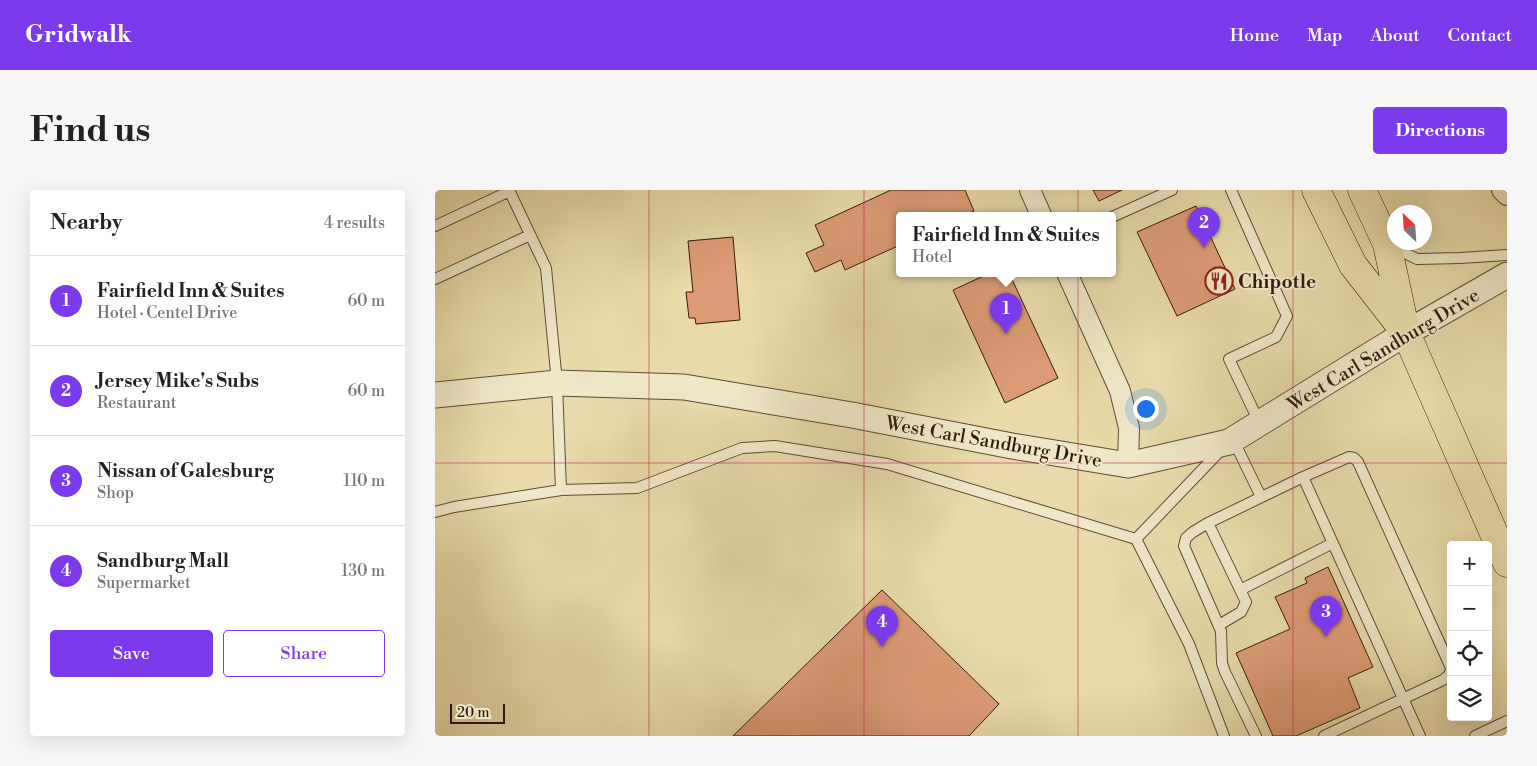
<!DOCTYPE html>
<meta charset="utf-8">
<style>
:root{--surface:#fff;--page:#f6f6f6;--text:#222;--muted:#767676;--line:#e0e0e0;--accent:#7c3aed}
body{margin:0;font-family:"Libre Bodoni",serif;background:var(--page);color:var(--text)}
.controls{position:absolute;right:15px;bottom:15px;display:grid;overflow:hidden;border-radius:5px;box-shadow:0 5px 20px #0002}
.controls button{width:45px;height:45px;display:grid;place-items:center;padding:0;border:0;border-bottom:1px solid var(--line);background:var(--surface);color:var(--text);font:25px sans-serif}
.compass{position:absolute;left:952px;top:15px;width:45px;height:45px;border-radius:50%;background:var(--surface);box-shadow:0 5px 20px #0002;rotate:335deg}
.scale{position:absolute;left:15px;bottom:12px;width:55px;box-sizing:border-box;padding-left:5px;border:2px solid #301b0c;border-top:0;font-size:14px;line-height:18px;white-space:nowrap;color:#301b0c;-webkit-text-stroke:4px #f0e7c8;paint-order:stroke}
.you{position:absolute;left:710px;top:218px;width:18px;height:18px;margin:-12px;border:4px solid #fff;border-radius:50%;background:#1a73e8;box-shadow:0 0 0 8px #1a73e833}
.badge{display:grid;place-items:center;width:32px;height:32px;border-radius:50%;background:var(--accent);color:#fff;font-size:16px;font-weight:700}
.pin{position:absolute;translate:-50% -41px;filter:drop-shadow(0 1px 2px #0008)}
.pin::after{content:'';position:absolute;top:26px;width:18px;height:15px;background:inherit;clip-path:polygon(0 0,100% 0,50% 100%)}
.popup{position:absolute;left:461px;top:22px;width:220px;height:65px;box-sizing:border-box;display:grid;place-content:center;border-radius:5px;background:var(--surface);filter:drop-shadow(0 1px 4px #0005);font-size:16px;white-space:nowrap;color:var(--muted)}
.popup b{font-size:19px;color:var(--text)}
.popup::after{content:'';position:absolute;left:50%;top:100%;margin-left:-10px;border:10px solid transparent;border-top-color:var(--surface)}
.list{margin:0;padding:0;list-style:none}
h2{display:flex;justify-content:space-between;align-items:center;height:65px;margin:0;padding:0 20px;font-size:21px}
h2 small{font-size:16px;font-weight:400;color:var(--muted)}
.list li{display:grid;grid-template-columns:32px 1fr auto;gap:15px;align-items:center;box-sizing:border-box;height:90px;padding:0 20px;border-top:1px solid var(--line)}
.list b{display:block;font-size:19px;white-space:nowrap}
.list p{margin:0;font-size:16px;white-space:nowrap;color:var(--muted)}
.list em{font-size:16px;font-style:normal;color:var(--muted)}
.actions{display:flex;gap:10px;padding:15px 20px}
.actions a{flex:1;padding:11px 0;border:1px solid var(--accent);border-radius:5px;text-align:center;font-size:18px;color:var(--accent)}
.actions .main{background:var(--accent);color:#fff}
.icon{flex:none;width:28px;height:28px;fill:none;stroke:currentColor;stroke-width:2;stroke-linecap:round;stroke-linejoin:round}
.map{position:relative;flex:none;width:1072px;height:546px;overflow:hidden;border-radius:5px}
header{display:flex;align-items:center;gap:30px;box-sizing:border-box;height:70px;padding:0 25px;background:var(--accent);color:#fff}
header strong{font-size:24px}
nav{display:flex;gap:28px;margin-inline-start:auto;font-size:18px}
.intro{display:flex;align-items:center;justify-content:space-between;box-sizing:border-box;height:120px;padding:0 30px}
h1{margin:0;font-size:35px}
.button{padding:12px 22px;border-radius:5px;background:var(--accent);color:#fff;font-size:18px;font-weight:700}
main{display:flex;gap:30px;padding:0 30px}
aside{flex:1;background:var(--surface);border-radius:5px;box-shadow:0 5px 20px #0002}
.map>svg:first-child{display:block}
.building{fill:#dc9b76;stroke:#301b0c}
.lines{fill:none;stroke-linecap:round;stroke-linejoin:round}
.service-casing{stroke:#5e4b34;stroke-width:12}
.minor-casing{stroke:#5e4b34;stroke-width:22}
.tertiary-casing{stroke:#5e4b34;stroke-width:27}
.primary-casing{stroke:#301b0c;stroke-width:29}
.service{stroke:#f0e7c8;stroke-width:10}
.minor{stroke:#f0e7c8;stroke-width:20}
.tertiary{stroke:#f0e7c8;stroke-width:25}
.primary{stroke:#e8daaa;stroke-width:28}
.grid{fill:none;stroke:#c2185b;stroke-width:1;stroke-opacity:0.55}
.labels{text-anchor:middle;stroke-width:4;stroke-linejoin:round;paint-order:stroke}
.poi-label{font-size:19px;font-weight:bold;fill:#301b0c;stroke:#f0e7c8;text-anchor:start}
.street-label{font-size:19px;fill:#301b0c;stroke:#f0e7c8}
</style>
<header>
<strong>Gridwalk</strong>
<nav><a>Home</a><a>Map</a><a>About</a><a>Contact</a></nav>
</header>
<div class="intro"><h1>Find us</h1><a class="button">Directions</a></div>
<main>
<aside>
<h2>Nearby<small>4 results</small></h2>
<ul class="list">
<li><span class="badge">1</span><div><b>Fairfield Inn &amp; Suites</b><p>Hotel · Centel Drive</p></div><em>60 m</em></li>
<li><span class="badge">2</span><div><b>Jersey Mike's Subs</b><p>Restaurant</p></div><em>60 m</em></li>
<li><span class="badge">3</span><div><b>Nissan of Galesburg</b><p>Shop</p></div><em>110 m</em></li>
<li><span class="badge">4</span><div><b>Sandburg Mall</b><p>Supermarket</p></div><em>130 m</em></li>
</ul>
<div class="actions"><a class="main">Save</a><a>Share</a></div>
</aside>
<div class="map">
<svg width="1072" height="546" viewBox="0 0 1072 546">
<rect width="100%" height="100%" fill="#e8daaa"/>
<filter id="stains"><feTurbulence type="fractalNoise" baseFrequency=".004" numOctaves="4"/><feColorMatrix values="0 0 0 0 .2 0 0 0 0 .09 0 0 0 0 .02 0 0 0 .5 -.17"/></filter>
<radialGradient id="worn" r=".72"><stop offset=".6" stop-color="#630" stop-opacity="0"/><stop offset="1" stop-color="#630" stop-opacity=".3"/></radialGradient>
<path class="building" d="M456 0H530L539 21 530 25H465V55L410 80 406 70 380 82 371 63 389 55 380 35Z
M658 0H687L664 11Z
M761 16 800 99 742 126 702 42Z
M298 47 305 130 261 134 260 128H254L251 102H258L253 51Z
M555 83H574L623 188 570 213 518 100Z
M893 377 938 477 913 488 925 518 861 546H838L801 463 855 439 840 407 872 393 870 388Z
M447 400 564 514 534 546H298Z"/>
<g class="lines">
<g class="service-casing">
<path id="service" d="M74 0 111 78 122 193 126 300
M796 0 852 126 841 147 794 169 824 232
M677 27 737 0
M0 36 75 1
M956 56 982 69 1025 68 1072 65
M0 89 95 45
M798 249 826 307
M868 287 985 546
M0 322 19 317 126 300 202 298 307 258 340 256 452 274 701 349 754 454 789 546
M773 333 811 412 806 422 784 435
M701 349 786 260
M805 400 898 353
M821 546 790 482 787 473 786 441 749 356 751 348 758 342 773 333 868 287 914 267 919 268 923 272 1016 478
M889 546 1008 490 1014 485 1016 480
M1040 546 1072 531"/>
</g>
<g class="minor-casing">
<path id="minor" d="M595 0 606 25
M1067 0 1072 5
M632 83 685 201 694 238 693 275"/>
</g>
<g class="tertiary-casing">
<path id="tertiary" d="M0 205 122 193 249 197 417 225 577 256 693 275 794 252 971 143 1072 85"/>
</g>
<g class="primary-casing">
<path id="primary" d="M881 0 918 75 967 138
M927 0 952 54 971 143 1072 373"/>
</g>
<use href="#service" class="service"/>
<use href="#minor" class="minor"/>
<use href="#tertiary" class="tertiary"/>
<use href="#primary" class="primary"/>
</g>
<path class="grid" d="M214 0V546M429 0V546M643 0V546M858 0V546M0 273H1072"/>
<defs>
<g id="restaurant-ring" transform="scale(1.4375)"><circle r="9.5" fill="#f0e7c8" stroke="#8f2418" stroke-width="1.5"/><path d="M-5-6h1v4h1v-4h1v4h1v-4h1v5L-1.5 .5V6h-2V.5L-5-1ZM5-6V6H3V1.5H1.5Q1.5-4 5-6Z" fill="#8f2418"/></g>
</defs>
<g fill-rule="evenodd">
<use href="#restaurant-ring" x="784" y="91"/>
</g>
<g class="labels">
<g class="poi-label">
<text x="803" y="98">Chipotle</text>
</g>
<g class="street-label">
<text transform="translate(948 159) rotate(-31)" y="7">West Carl Sandburg Drive</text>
<text transform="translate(559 251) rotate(10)" y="7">West Carl Sandburg Drive</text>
</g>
</g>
<rect width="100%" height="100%" filter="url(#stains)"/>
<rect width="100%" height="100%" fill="url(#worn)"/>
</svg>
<div class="controls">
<button>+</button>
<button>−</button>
<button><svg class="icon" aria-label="locate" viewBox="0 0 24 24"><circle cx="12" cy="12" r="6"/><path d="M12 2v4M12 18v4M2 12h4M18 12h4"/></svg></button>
<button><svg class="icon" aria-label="layers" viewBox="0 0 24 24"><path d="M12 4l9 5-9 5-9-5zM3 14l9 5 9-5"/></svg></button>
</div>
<svg class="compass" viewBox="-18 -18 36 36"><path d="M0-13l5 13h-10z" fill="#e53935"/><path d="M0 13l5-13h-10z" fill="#767676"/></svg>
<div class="scale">20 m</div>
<div class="you"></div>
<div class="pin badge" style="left:571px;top:144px">1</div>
<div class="popup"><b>Fairfield Inn &amp; Suites</b>Hotel</div>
<div class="pin badge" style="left:769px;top:58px">2</div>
<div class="pin badge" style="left:891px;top:447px">3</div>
<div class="pin badge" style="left:447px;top:457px">4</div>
</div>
</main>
